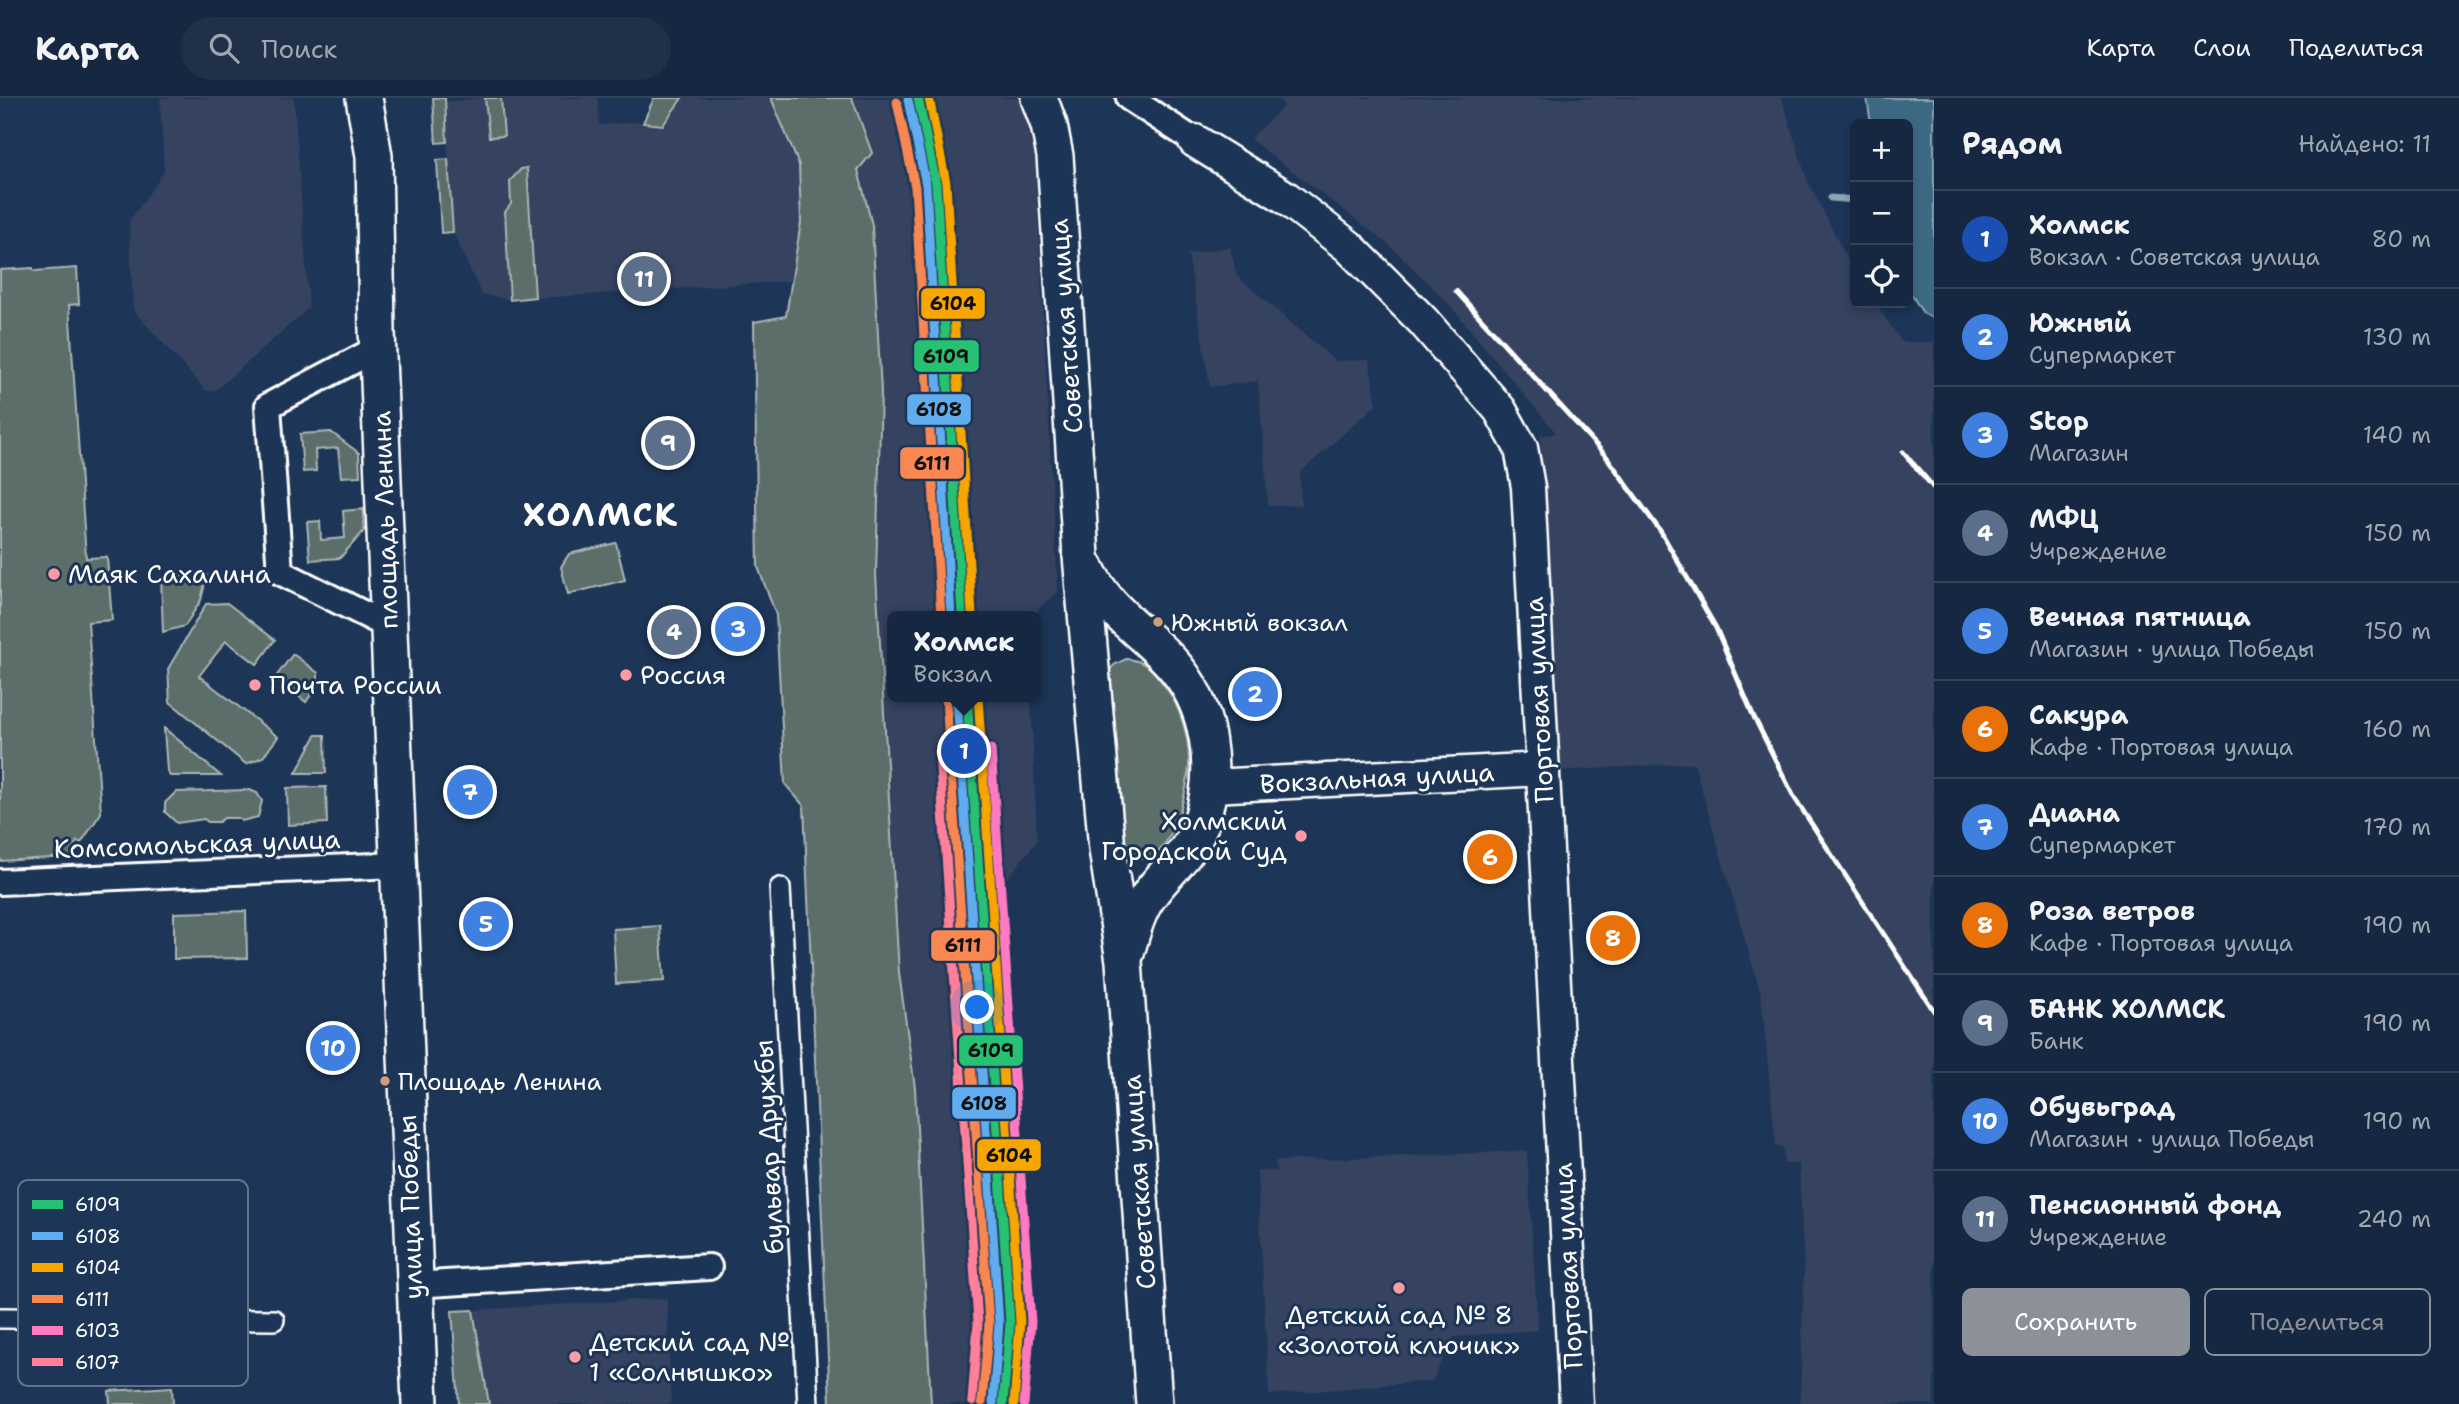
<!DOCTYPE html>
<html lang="ru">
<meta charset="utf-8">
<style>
:root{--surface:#162841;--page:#1f3048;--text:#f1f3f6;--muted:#9ea6b1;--line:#35445a;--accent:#8c9099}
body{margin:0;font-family:"Shantell Sans",sans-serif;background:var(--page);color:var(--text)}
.controls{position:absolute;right:21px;top:21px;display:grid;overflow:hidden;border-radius:10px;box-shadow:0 4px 10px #0003}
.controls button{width:63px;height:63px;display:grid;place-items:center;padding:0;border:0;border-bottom:2px solid var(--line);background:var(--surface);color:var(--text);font:35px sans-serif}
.you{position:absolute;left:978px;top:910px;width:24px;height:24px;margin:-18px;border:5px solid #fff;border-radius:50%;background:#1a73e8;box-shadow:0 0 0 10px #1a73e833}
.badge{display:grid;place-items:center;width:46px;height:46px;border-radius:50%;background:var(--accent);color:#fff;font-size:23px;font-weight:700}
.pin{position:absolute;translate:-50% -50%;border:4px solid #fff;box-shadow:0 2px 7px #0006}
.popup{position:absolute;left:887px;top:513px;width:154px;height:91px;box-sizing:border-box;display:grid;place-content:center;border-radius:10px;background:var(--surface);filter:drop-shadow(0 2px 5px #0005);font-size:23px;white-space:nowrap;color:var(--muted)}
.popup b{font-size:26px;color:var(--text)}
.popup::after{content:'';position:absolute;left:50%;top:100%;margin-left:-14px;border:14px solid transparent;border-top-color:var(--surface)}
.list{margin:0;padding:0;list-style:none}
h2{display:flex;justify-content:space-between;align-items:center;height:91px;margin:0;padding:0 28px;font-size:30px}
h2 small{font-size:23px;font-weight:400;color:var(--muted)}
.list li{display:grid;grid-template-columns:46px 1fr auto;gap:21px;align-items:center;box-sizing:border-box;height:98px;padding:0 28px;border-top:2px solid var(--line)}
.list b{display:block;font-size:26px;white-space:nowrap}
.list p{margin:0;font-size:23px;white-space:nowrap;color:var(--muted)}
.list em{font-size:23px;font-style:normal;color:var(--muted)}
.actions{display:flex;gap:14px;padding:21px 28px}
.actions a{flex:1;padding:16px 0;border:2px solid var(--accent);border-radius:10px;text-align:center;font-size:24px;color:var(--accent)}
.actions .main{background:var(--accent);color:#fff}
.icon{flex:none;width:38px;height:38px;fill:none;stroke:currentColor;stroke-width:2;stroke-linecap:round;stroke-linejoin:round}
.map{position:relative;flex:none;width:1934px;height:1306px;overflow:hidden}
header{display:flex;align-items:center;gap:42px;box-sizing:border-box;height:98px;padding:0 35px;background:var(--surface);border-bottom:2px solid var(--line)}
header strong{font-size:33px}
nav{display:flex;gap:38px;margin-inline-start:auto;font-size:24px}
.search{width:490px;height:63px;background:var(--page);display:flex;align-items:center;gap:18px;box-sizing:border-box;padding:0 24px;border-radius:38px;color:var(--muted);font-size:26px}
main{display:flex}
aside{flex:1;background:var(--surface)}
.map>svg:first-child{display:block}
.built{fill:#344360}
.green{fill:#5b6e6a;stroke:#adb6b4;stroke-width:2}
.water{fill:#3e6a82;stroke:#8ba6b4;stroke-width:2}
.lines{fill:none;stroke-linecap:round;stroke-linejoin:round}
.stream{stroke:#8ba6b4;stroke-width:7}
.pedestrian-casing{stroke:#fff;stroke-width:24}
.minor-casing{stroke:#fff;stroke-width:30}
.tertiary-casing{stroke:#fff;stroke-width:37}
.secondary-casing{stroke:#fff;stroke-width:40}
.pedestrian{stroke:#1d3557;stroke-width:19}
.minor{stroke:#1d3557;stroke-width:24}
.tertiary{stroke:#1d3557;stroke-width:32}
.secondary{stroke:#1d3557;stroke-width:35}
.rail{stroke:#fff;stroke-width:5}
.rail-1-casing{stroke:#1d3557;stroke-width:14}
.rail-2-casing{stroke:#1d3557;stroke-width:14}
.rail-3-casing{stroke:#1d3557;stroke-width:14}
.rail-4-casing{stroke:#1d3557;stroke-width:14}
.rail-5-casing{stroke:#1d3557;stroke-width:14}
.rail-6-casing{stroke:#1d3557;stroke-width:14}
.rail-1{stroke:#26c172;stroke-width:9}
.rail-2{stroke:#60acee;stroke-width:9}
.rail-3{stroke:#f7a600;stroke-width:9}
.rail-4{stroke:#f88751;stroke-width:9}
.rail-5{stroke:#fe7ac1;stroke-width:9}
.rail-6{stroke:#ff8098;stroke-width:9}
.poi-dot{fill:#ff9aa2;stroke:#1d3557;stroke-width:2.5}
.bus-dot{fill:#d39c74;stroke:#1d3557;stroke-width:2.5}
.labels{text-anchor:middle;stroke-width:6;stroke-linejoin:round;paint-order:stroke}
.bus-label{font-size:24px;fill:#fff;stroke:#1d3557;text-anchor:start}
.street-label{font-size:26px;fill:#fff;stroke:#1d3557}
.poi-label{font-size:26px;fill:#fff;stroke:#1d3557;text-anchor:start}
.district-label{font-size:33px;font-weight:bold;letter-spacing:2px;fill:#fff;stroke:#1d3557}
.key{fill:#1d3557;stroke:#617289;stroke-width:2}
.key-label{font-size:19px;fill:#fff}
.line-badge{stroke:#1d3557;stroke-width:2.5}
.pale-badge-label{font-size:19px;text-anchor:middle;font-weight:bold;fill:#111}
</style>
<header>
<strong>Карта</strong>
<div class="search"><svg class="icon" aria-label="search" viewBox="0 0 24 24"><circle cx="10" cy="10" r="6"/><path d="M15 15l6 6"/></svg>Поиск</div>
<nav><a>Карта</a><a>Слои</a><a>Поделиться</a></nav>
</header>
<main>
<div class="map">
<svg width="1934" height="1306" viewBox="0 0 1934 1306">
<rect width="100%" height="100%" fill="#1d3557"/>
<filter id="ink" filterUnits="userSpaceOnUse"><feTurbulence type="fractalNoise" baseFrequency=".0143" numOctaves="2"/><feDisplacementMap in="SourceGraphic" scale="14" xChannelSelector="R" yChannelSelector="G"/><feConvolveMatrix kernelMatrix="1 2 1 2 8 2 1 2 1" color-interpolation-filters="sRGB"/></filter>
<g filter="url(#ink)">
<path class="built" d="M160 0H294L309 210 216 292 206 293 133 212 129 123 164 74Z
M478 0H598L599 27 636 24 663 27 682 0H771L799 67 801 124 791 183 510 202 481 196 453 134 445 4Z
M852 0H1018L1030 33 1035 66 1058 494 1039 510 1035 518H892V599H1031L1037 743 1006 782 1003 954 1026 1258 1019 1306H931L915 990 899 875 876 476 881 293 872 127 858 72Z
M1278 0H1782L1806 79 1855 176V205H1875L1902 244H1934V1306H1800L1804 1175 1799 1066H1784L1783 1049H1776L1761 897 1694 665 1557 673 1540 338 1556 335 1447 204 1388 146 1250 41 1284 8Z
M1230 149 1237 178 1336 263 1369 262 1377 306 1300 375 1301 407 1268 408 1258 283 1210 289 1188 156Z
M1527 1053 1538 1232 1454 1239 1432 1283 1269 1297 1257 1073H1276L1275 1063Z
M667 1200 671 1306H489L473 1212Z"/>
<path class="green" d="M433 0H445L447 44 436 45Z
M485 0H501L504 38 489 39Z
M654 0H682L663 27 643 25Z
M771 0H852L872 55 858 72 872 127 881 293 876 476 899 875 915 990 931 1306H830L804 708 785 686 776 517 758 469 754 224 786 218 801 124 799 67Z
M448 61 453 134 441 135 437 62Z
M527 70 535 199 510 202 505 114 511 106 510 83 521 71Z
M33 170 34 173 77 170 79 206 69 207 86 460 107 459 112 522 88 524 101 715 81 745 77 743 69 759 0 763V172Z
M331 334 359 355 360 378 341 379 338 350 315 352 316 373 303 374 300 336Z
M363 411 364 433 340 460 310 462 307 424 320 423 321 442 345 440 343 413Z
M616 445 625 482 568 496 561 469 569 456Z
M207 477 201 502 185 528 163 534 161 480Z
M227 505 275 542 257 566 226 543 199 578 278 639 263 659 246 666 170 604 168 571 206 506Z
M293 556 318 575V587L306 604 275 580Z
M1126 561C1145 562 1153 572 1164 587 1181 609 1190 641 1189 668 1188 696 1163 795 1122 749L1107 576 1114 567Z
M164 631V630L221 678H170L167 673Z
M316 637H325L326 675H296Z
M326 689 327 725 288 727 287 690Z
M250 692 257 695 262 703 258 719 242 723 238 720H224L219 724H208L204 721 177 725 165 714V705L176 694Z
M246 813 247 860 174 861V815Z
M660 828 664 883 616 886 613 831Z
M473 1212 489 1306H459L452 1213Z
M172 1289 173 1306H110L109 1293Z"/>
<path class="water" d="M1867 0H1934V221L1923 215 1908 191V26H1871Z"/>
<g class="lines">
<path class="stream" d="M1831 100 1855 102"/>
<g class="pedestrian-casing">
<path id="pedestrian" d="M780 790 808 1306
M0 1220 274 1222"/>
</g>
<g class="minor-casing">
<path id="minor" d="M1129 0 1195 43
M378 250 268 308 280 474 390 529
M0 784 397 767
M413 1187 709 1169"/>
</g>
<g class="tertiary-casing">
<path id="tertiary" d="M1195 43 1285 99 1348 148 1423 223 1500 312 1521 350 1528 389 1576 1306
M1211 688 1543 671"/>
</g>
<g class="secondary-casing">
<path id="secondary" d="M364 0 374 58 377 233 420 1306
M1039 0 1049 27 1055 58 1081 458 1107 751 1124 863 1154 1306
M1085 468C1106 513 1137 528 1169 562 1211 606 1219 673 1200 727 1191 755 1166 773 1150 796 1137 813 1132 835 1126 855"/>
</g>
<use href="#pedestrian" class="pedestrian"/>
<use href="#minor" class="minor"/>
<use href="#tertiary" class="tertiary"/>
<use href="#secondary" class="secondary"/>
<path class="rail" d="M1456 193 1606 358 1661 434 1716 530 1753 617 1794 699 1934 913
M1903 354 1934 390"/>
<g class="rail-1-casing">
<path id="rail-1" d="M918 0 936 86 962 518
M967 599 1010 1225 1003 1306"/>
</g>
<g class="rail-2-casing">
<path id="rail-2" d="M908 2 926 87 951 518
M957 600 999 1225 993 1305"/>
</g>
<g class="rail-3-casing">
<path id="rail-3" d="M929 0 946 85 972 517
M978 599 1020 1224 1014 1306"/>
</g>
<g class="rail-4-casing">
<path id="rail-4" d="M897 4 915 89 941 518
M946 600 989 1225 982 1304"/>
</g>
<g class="rail-5-casing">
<path id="rail-5" d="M991 651 1031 1224 1024 1306"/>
</g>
<g class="rail-6-casing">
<path id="rail-6" d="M939 654 978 1225 972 1303"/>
</g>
<use href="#rail-1" class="rail-1"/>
<use href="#rail-2" class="rail-2"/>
<use href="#rail-3" class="rail-3"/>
<use href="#rail-4" class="rail-4"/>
<use href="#rail-5" class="rail-5"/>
<use href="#rail-6" class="rail-6"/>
</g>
</g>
<g class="poi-dot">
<circle cx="54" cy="476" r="7"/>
<circle cx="626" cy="577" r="7"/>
<circle cx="255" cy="587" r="7"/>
<circle cx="1301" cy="738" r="7"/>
<circle cx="1399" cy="1190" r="7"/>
<circle cx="575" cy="1259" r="7"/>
</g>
<g class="bus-dot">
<circle cx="1158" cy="524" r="6"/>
<circle cx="385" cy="983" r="6"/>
</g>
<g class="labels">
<g class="bus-label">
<text x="1171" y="533">Южный вокзал</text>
<text x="398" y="992">Площадь Ленина</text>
</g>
<g class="street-label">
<text transform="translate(1066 228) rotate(-94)" y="9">Советская улица</text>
<text transform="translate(385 422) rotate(-92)" y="9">площадь Ленина</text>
<text transform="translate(1539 602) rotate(-93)" y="9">Портовая улица</text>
<text transform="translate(1377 680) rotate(-3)" y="9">Вокзальная улица</text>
<text transform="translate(197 746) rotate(-2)" y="9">Комсомольская улица</text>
<text transform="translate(769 1049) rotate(-93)" y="9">бульвар Дружбы</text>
<text transform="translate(1139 1084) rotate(-94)" y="9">Советская улица</text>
<text transform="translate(410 1109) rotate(-92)" y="9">улица Победы</text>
<text transform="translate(1568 1168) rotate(-93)" y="9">Портовая улица</text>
</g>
<g class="poi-label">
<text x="68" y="485">Маяк Сахалина</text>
<text x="640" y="586">Россия</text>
<text x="269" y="596">Почта России</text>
<text x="1287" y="732" text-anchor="end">Холмский<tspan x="1287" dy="30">Городской Суд</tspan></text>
<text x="1399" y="1226" text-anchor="middle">Детский сад № 8<tspan x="1399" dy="30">«Золотой ключик»</tspan></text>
<text x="589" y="1253">Детский сад №<tspan x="589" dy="30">1 «Солнышко»</tspan></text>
</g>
<g class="district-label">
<text x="601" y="428">ХОЛМСК</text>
</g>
</g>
<rect x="18" y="1082" width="230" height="206" rx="10" class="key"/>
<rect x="32" y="1102" width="31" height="9" fill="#26c172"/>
<rect x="32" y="1134" width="31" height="8" fill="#60acee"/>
<rect x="32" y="1165" width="31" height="9" fill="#f7a600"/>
<rect x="32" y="1197" width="31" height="8" fill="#f88751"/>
<rect x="32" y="1228" width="31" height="9" fill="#fe7ac1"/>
<rect x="32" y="1260" width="31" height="8" fill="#ff8098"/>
<g class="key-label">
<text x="75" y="1113">6109</text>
<text x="75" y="1145">6108</text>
<text x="75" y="1176">6104</text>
<text x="75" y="1208">6111</text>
<text x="75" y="1239">6103</text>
<text x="75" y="1271">6107</text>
</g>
<g class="line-badge">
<rect x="920" y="189" width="66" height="33" rx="7" fill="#f7a600"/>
<rect x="913" y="241" width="67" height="34" rx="7" fill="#26c172"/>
<rect x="906" y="295" width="66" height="33" rx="7" fill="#60acee"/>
<rect x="899" y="348" width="66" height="34" rx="7" fill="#f88751"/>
<rect x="930" y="831" width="66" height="33" rx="7" fill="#f88751"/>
<rect x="958" y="936" width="66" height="33" rx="7" fill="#26c172"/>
<rect x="951" y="988" width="66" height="34" rx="7" fill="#60acee"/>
<rect x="976" y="1040" width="66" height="34" rx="7" fill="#f7a600"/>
</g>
<g class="pale-badge-label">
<text x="953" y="212">6104</text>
<text x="946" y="265">6109</text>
<text x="939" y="318">6108</text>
<text x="932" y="372">6111</text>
<text x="963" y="854">6111</text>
<text x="991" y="959">6109</text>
<text x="984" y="1012">6108</text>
<text x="1009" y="1064">6104</text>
</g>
</svg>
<div class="controls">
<button>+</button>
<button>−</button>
<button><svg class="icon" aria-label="locate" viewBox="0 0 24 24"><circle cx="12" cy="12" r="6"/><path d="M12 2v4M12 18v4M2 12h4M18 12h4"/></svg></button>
</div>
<div class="you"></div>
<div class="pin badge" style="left:964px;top:653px;background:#1a4fb4">1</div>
<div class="popup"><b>Холмск</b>Вокзал</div>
<div class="pin badge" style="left:1255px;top:596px;background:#3f7fe0">2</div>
<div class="pin badge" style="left:738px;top:531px;background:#3f7fe0">3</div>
<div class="pin badge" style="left:674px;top:534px;background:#5c6f8a">4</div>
<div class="pin badge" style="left:486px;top:826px;background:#3f7fe0">5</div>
<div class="pin badge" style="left:1490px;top:759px;background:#e8710a">6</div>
<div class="pin badge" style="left:470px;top:694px;background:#3f7fe0">7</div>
<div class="pin badge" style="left:1613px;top:840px;background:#e8710a">8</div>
<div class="pin badge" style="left:668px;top:345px;background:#5c6f8a">9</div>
<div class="pin badge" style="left:333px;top:950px;background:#3f7fe0">10</div>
<div class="pin badge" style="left:644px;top:181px;background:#5c6f8a">11</div>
</div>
<aside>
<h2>Рядом<small>Найдено: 11</small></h2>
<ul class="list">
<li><span class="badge" style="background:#1a4fb4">1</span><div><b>Холмск</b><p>Вокзал · Советская улица</p></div><em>80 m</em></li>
<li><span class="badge" style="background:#3f7fe0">2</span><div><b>Южный</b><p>Супермаркет</p></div><em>130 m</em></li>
<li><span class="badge" style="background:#3f7fe0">3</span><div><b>Stop</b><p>Магазин</p></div><em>140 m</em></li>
<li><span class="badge" style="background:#5c6f8a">4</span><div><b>МФЦ</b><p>Учреждение</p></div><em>150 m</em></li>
<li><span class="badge" style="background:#3f7fe0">5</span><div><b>Вечная пятница</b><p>Магазин · улица Победы</p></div><em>150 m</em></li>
<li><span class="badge" style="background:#e8710a">6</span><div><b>Сакура</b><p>Кафе · Портовая улица</p></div><em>160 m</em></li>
<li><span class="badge" style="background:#3f7fe0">7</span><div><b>Диана</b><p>Супермаркет</p></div><em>170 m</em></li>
<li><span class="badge" style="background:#e8710a">8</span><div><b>Роза ветров</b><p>Кафе · Портовая улица</p></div><em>190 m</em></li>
<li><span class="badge" style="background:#5c6f8a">9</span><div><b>БАНК ХОЛМСК</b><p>Банк</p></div><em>190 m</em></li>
<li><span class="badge" style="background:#3f7fe0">10</span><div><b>Обувьград</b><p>Магазин · улица Победы</p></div><em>190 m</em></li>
<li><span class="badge" style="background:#5c6f8a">11</span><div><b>Пенсионный фонд</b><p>Учреждение</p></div><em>240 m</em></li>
</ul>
<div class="actions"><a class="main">Сохранить</a><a>Поделиться</a></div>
</aside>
</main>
